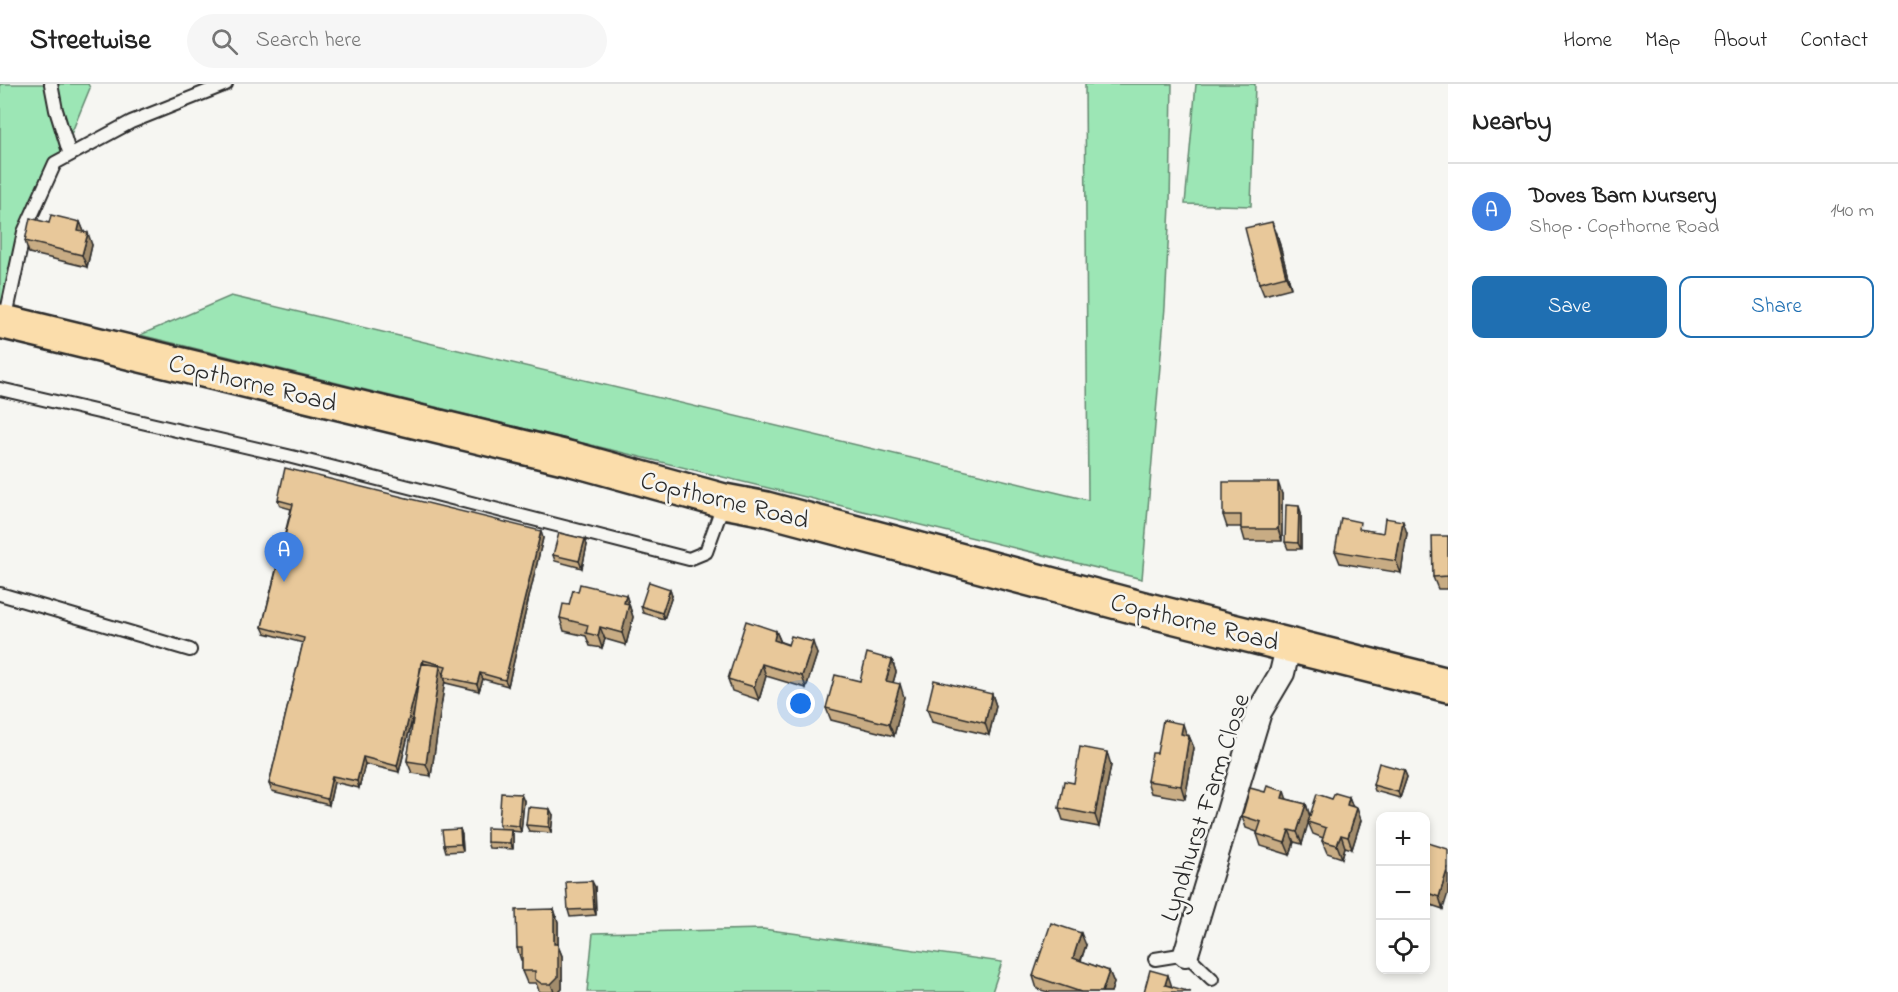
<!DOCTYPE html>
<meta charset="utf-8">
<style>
:root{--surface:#fff;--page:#f6f6f6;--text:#222;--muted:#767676;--line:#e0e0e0;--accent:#1f6fb2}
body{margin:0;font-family:"Indie Flower",sans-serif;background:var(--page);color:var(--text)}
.controls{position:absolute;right:18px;bottom:18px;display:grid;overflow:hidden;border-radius:12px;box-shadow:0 3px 9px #0003}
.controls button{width:54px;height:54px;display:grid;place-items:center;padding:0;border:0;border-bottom:2px solid var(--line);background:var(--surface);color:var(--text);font:30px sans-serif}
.you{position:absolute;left:801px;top:620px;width:21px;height:21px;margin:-15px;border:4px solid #fff;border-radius:50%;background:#1a73e8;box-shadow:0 0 0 9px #1a73e833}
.badge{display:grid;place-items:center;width:39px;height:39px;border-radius:50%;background:var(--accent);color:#fff;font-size:20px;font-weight:700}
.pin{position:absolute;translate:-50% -50px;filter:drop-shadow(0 2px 3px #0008)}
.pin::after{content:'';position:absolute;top:32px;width:21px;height:18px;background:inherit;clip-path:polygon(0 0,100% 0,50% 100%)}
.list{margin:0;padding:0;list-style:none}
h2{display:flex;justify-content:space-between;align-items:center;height:78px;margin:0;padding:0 24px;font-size:26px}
h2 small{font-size:20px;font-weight:400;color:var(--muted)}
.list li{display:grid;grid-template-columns:39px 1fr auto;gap:18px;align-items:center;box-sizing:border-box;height:96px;padding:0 24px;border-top:2px solid var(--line)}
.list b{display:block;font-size:22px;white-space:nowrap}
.list p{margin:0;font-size:20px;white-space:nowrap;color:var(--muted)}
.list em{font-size:20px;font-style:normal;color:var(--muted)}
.actions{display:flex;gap:12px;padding:18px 24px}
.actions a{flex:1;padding:14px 0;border:2px solid var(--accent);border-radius:12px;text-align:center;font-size:21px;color:var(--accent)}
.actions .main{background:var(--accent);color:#fff}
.icon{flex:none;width:33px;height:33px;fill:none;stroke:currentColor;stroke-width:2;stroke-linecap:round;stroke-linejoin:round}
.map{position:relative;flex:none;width:1448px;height:908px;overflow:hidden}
header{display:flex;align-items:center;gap:36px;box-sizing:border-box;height:84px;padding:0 30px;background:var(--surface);border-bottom:2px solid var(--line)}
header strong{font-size:28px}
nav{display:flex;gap:33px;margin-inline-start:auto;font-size:21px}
.search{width:420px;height:54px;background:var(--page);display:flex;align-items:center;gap:15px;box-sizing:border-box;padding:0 21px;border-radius:33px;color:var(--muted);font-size:22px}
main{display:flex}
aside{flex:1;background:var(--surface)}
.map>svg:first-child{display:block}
.green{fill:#9ce6b5;stroke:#648870;stroke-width:1.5}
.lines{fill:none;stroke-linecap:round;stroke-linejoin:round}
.lane-casing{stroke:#2b2b2b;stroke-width:16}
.street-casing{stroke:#2b2b2b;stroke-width:28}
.highway-casing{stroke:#2b2b2b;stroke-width:38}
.lane{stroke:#f6f6f2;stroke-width:12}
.street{stroke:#f6f6f2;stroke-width:24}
.highway{stroke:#fbddab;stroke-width:33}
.wall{fill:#c8ac84;stroke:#2b2b2b;stroke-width:1.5}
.shaded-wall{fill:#a28c6c;stroke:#2b2b2b;stroke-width:1.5}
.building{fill:#e8c89a;stroke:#2b2b2b;stroke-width:1.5}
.labels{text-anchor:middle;stroke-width:5;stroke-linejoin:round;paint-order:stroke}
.street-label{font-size:26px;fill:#2b2b2b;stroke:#f6f6f2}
</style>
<header>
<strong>Streetwise</strong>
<div class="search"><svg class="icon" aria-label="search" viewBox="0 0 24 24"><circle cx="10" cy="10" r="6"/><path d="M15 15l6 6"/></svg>Search here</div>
<nav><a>Home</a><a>Map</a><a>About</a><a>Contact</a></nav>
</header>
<main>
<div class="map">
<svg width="1448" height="908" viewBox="0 0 1448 908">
<rect width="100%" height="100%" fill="#f6f6f2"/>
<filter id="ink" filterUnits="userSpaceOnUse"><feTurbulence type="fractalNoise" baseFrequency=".0167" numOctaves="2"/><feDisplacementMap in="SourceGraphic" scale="12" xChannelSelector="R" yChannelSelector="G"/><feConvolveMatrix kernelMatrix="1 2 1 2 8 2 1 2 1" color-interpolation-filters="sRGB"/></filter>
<g filter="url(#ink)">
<path class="green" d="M0 0H88L90 4 0 223Z
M1085 0H1172L1170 121 1165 223 1142 495 140 251 231 212 1088 416Z
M1196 0H1255L1251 122 1185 120Z
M763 845 1002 878 992 908H587L593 849Z"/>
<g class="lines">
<g class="lane-casing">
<path id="lane" d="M51 0 56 26 70 71
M5 237 24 148 55 79 131 38 226 0
M0 305 292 373 689 475 706 468 724 418
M0 510 190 566
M1155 875 1186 870 1212 895"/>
</g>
<g class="street-casing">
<path id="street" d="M1186 870 1259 628 1282 589 1289 560"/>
</g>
<g class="highway-casing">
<path id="highway" d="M0 237 572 375 724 417 766 425 1140 524 1448 601"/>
</g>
<use href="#lane" class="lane"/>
<use href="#street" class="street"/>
<use href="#highway" class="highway"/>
</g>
<path class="wall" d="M80 138 84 148 92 161 87 183 29 169 25 157 49 139Z
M1277 150 1291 204 1264 211 1259 199Z
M1282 410V457H1245L1241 443H1227L1223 431Z
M278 416 543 454 508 602 483 595 479 607 446 599 445 596 431 692 412 689 407 677 415 625 399 688 365 680 359 704 334 698 329 721 272 707 269 700 303 559 265 549 262 543 291 425 280 422Z
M1301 428V465H1288L1285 458Z
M1363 446 1383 449H1407L1401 489 1340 479 1335 467Z
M1448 452V505H1438L1433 493Z
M587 461 582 484 555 477 553 471Z
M578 508 626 511 633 533 626 561 605 555 602 564 590 562 586 552 564 547 560 534Z
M672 512 664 535 643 529 641 522Z
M776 547 781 558 817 570 806 604 766 592 759 616 732 607 728 595Z
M892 576 896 588 893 599 904 613 894 652 831 636 826 624 860 597Z
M992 610 996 622 989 651 932 638 927 625Z
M1187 651 1189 652 1194 664 1185 715 1151 709 1147 697 1157 669Z
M1111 681 1099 743 1063 736 1059 724 1074 699Z
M1404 686 1407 693 1400 714 1375 707 1373 701Z
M1349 713 1353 723 1361 736 1352 765 1345 763 1342 774 1327 769 1322 757 1323 754 1313 750 1308 738 1302 760 1294 758 1290 771 1261 762 1257 750V748L1246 744 1242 732 1287 715 1306 720 1310 732 1332 715Z
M524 717 521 748 511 747 513 751V765L489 764 487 758 501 745 499 740Z
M553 731 551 749 529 747 526 741Z
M460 745 462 751 463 767 446 768 444 761Z
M1425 758 1443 825 1425 819Z
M595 803 596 831 570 833 568 826Z
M554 825 558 838V862L562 872V905L559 908H541L539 907 536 899H527L522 887V877L521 876 517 864Z
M1086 861 1081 877 1109 887 1114 899 1111 908H1048L1037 905 1033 892Z"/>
<path class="shaded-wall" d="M80 138 85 150 78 147Z
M1272 138 1277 150 1291 204 1286 192Z
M88 149 92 161 87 183 82 171Z
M1278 398 1282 410V457L1278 445Z
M1299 422 1301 428V465L1298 459Z
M1403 437 1407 449 1401 489 1396 477Z
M541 447 543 454 508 602 505 596Z
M585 455 587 461 582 484 579 477Z
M670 505 672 512 664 535 662 529Z
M626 511 633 533 626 561 622 549 624 519Z
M600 543 605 555 602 564 598 552Z
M776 547 781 559 774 556Z
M813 558 817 570 806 604 802 592Z
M423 576 425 583 399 688 397 682Z
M892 576 896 588 890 609 886 597Z
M762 580 766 592 759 616 754 603Z
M440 582 445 596 431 692 426 680Z
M480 589 483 595 479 607 477 600Z
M900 600 904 613 894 652 889 640Z
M992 610 996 622 989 651 985 639Z
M1183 640 1187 652 1181 650Z
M1189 652 1194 664 1185 715 1181 702Z
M1107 668 1111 681 1099 743 1095 731Z
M363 673 365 680 359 704 357 697Z
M1404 686 1407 693 1400 714 1398 708Z
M332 692 334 698 329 721 327 715Z
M1284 707 1288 719 1282 714Z
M521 710 524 717 521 748 519 742Z
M1349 713 1354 726 1347 721Z
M1306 720 1310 733 1302 760 1297 748Z
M1357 724 1361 736 1352 765 1348 753Z
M550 725 553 731 551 749 549 743Z
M460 745 462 751 463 767 461 760Z
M511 745 513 751V765L510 759Z
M1289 746 1294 758 1290 771 1285 759Z
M1341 751 1345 763 1342 774 1337 761Z
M1448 783V809L1443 825 1439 813Z
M592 797 595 803 596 831 594 825Z
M554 825 558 838V862L562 872V905L559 908H554L551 900 554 860Z
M1081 849 1086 861 1077 887 1073 874Z
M1109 887 1114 899 1111 908H1102Z
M1168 891 1172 903 1165 901Z"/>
<path class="building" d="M51 131 80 138 78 147 88 149 82 171 25 157 30 134 49 139Z
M1272 138 1286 192 1259 199 1245 144Z
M285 384 541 447 505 596 480 589 477 600 443 593 446 582 423 576 397 682 363 673 357 697 332 692 327 715 269 700 304 554 262 543 293 420 278 416Z
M1223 398H1278V445H1241V431H1223Z
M1286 421 1299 422 1298 459 1285 458Z
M1341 434 1360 438 1359 445 1383 449 1385 434 1403 437 1396 477 1335 467Z
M559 449 585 455 579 477 553 471Z
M1432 452H1448V492L1433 493Z
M649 498 670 505 662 529 641 522Z
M580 500 626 511 624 519 629 520 622 549 600 543 598 552 586 549 588 541 560 534 563 520 569 521 573 506 578 508Z
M746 537 776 547 774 556 788 561 791 552 813 558 802 592 762 580 754 603 728 595Z
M867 569 892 576 886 597 900 600 889 640 826 624 835 591 860 597Z
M421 579 440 582 426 680 407 677Z
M934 596 992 610 985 639 927 625Z
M1163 636 1183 640 1181 650 1189 652 1181 702 1147 697 1152 669H1157Z
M1080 663 1107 668 1095 731 1059 724 1064 697 1074 699Z
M1379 679 1404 686 1398 708 1373 701Z
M1267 702 1284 707 1282 714 1306 720 1297 748 1289 746 1285 759 1257 750 1261 738 1242 732 1250 704 1265 708Z
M501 709 521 710 519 742 499 740Z
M1335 709 1349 713 1347 721 1357 724 1348 753 1341 751 1337 761 1322 757 1326 744 1308 738 1317 710 1332 715Z
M528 723 550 725 549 743 526 741Z
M487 744 511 745 510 759 487 758Z
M460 745 461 760 444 761 442 746Z
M1425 758 1448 765V783L1439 813 1425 808Z
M592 797 594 825 568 826 566 798Z
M554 825V860H558V893L551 900H542L535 895V887H522V864H517L516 826Z
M1051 839 1081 849 1073 874 1109 887 1102 908H1081L1033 892Z
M1150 886 1168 891 1165 901 1191 908H1144Z"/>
</g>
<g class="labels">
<g class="street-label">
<text transform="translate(253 298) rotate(14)" y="9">Copthorne Road</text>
<text transform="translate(725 415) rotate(14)" y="9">Copthorne Road</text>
<text transform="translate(1195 537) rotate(14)" y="9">Copthorne Road</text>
<text transform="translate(1204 723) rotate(-72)" y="9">Lyndhurst Farm Close</text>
</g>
</g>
</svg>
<div class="controls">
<button>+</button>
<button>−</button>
<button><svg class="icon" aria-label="locate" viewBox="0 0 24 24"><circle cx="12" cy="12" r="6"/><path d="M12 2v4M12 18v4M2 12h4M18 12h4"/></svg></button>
</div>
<div class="you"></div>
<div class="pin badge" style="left:284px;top:498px;background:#3f7fe0">A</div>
</div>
<aside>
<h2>Nearby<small></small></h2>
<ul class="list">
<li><span class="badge" style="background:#3f7fe0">A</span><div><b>Doves Barn Nursery</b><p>Shop · Copthorne Road</p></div><em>140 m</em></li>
</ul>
<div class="actions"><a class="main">Save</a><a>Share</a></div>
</aside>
</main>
